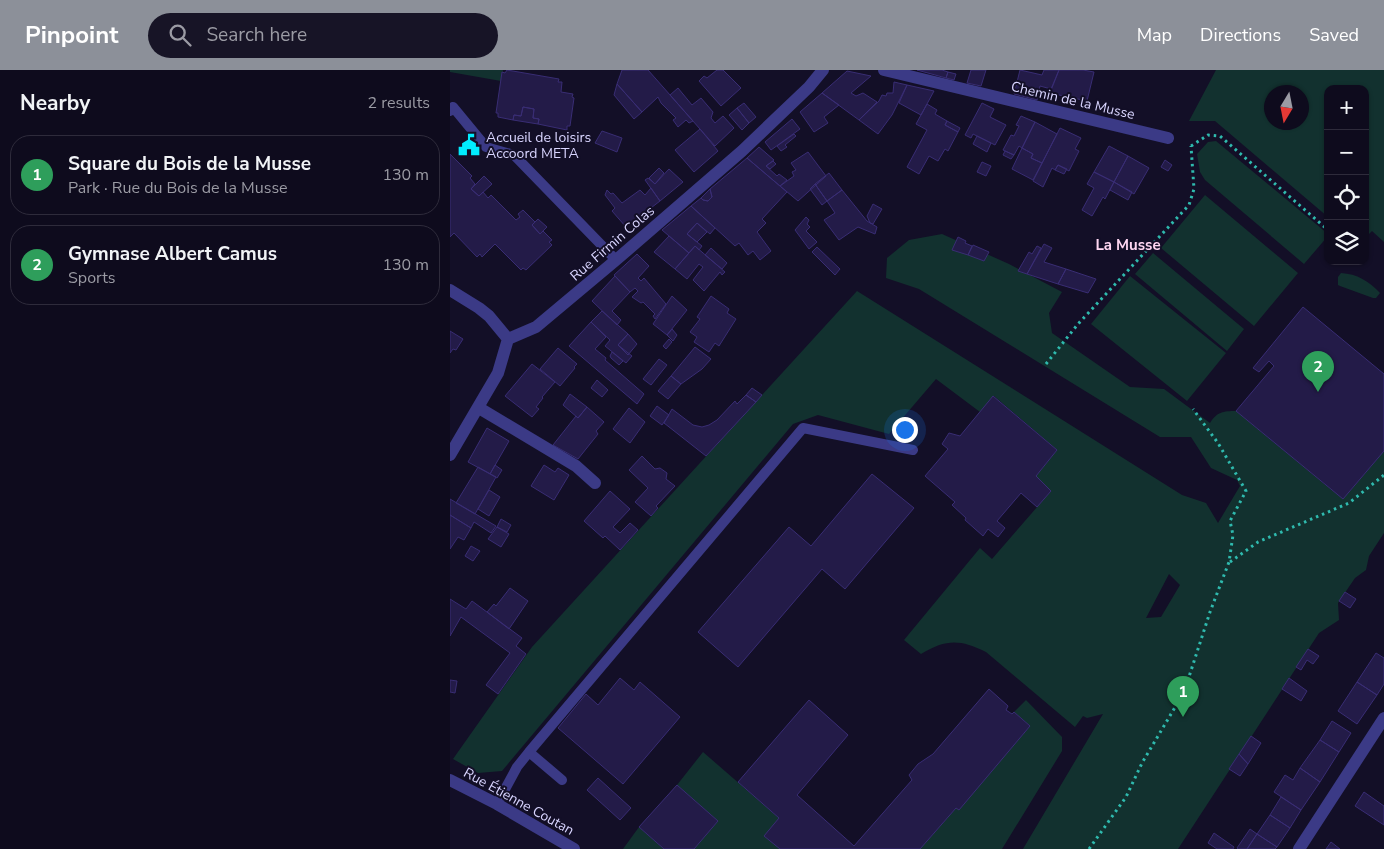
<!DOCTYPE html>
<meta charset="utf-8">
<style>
:root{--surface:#0e0b1d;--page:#171426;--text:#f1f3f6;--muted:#9b9ba4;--line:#2e2b3b;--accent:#8c9099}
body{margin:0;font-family:"Nunito Sans",sans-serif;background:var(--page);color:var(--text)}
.controls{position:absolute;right:15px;top:15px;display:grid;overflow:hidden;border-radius:10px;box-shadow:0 1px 4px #0004}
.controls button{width:45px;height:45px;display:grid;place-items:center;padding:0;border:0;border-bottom:1px solid var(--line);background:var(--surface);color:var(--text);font:25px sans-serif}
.compass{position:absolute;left:814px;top:15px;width:45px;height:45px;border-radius:50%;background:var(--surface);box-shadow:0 1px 4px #0004;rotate:190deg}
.you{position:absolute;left:454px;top:359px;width:18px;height:18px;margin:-12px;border:4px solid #fff;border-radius:50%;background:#1a73e8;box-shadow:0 0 0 8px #1a73e833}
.badge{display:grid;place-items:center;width:32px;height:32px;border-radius:50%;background:var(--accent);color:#fff;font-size:16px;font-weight:700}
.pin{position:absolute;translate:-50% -41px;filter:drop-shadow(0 1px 2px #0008)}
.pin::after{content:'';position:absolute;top:26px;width:18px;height:15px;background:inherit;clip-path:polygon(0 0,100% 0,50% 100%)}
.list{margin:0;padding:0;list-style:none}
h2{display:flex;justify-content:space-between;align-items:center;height:65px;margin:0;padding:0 20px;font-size:21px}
h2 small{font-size:16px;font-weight:400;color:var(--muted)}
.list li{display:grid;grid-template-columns:32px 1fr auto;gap:15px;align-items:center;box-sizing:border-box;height:80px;margin:0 10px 10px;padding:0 10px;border:1px solid var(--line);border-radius:20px}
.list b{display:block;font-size:19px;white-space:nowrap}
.list p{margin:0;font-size:16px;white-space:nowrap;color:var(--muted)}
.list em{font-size:16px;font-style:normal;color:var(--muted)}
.icon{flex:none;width:28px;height:28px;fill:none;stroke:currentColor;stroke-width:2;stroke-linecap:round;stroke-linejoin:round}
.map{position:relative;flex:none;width:934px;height:779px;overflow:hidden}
header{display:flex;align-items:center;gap:30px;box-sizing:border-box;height:70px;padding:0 25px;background:var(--accent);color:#fff}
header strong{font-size:24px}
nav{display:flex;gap:28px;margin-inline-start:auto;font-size:18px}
.search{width:350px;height:45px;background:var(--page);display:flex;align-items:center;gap:12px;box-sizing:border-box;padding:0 18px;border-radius:28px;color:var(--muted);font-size:19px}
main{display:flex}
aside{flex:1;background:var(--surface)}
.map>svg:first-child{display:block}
.green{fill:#12312f;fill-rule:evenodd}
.building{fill:#231b48;stroke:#392d74}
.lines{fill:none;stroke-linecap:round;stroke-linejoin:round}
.path{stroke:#2fbaae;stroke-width:3;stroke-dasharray:2.5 4;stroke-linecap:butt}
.service{stroke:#3b3a86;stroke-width:10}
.minor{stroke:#3b3a86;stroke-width:12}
.labels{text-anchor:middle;stroke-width:4;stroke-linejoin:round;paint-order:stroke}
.street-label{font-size:14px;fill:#d9d5ff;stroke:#130f27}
.poi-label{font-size:14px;fill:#d9d5ff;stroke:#130f27;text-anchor:start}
.neighbourhood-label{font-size:15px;font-weight:bold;fill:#ffd7f2;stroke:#130f27}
</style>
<header>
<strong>Pinpoint</strong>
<div class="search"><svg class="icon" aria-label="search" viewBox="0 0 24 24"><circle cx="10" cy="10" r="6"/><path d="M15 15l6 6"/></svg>Search here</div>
<nav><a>Map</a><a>Directions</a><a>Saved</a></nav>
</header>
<main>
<aside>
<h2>Nearby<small>2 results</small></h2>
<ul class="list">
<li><span class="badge" style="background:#2e9e5b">1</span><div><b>Square du Bois de la Musse</b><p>Park · Rue du Bois de la Musse</p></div><em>130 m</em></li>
<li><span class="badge" style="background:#2e9e5b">2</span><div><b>Gymnase Albert Camus</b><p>Sports</p></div><em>130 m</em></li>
</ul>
</aside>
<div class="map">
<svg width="934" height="779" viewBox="0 0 934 779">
<rect width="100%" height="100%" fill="#130f27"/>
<path class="green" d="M0 0H53L51 11 0 2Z
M766 0H934V172L922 161 915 168V19H878V147L765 51H739ZM822 22H852V52H822Z
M766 71 878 164V166L854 194 755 110 750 102 747 84 758 72Z
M755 125 848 203 804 256 711 178Z
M492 164 559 194 612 222 599 243 602 263 680 317 714 319 760 353C767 342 773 341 786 341L883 421H900L934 381V463L919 486 916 500 905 508 888 533 889 550 869 563 728 779H573L653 644 637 648 633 646 625 657 536 582C510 569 496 569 471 584L454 570 530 478 542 489 601 421 586 406 607 380 544 326 530 342 486 309 439 364 368 345 343 354 52 701 28 703 3 689 82 577 407 221 732 425 756 433 768 453 790 416 787 410 761 398 741 367H710L469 219 436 208 437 188 459 170ZM719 504 730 515 711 547 696 548Z
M703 183 794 259 777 281 685 204Z
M891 203C907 204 919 211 930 223L926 228H923L890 216 888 215V207Z
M680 206 776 283 737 331 641 254Z
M576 630 612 667V681L552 779H470L506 738 509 739 580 656 564 642Z
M253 682 329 748 315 766 330 779H244L268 751 227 715Z
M189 757 214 779H173Z"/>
<path class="building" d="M57 0 109 9 108 12H112L111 22 123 24 122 27 124 28 120 56H117V60L88 54 89 49 83 48 84 39 73 37 71 46 64 45 63 50 48 47V43H46L52 2 55 3Z
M172 0H198L243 51 239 53 236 50 228 57 223 50 226 48 211 33 208 27 192 42 167 14Z
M267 0H273L291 18 271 36 249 11 254 6 257 8Z
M467 0H492L498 2 496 8Z
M521 0H536L531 16 517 13Z
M570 0 592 5 594 0H609L601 19 590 16 587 30 564 24Z
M609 0H633L644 2 637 31 600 23Z
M397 1 421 6 401 23 406 26 413 23 427 32 409 50 372 23Z
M498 2 506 4 504 10 496 8Z
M444 12 457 15 442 45 428 64 409 50 429 31 432 25 436 26 437 23H443Z
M167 14 192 42 184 49 164 25Z
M457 15 484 21 471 45 449 33Z
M228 18 242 35 251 28 263 42 261 48 265 53 273 46 284 58 265 76 220 25Z
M372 23 389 35 374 47 378 53 364 62 350 42Z
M294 33 306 47 299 53 287 38Z
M532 33 544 39 540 47 556 55 545 75 523 64 521 68 515 65Z
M477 34 487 40 485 44 497 51 495 55 508 62 498 81 495 79 488 91 479 86 469 104 457 97 477 60 466 54Z
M73 37 84 39 83 48 89 49 88 54 63 50 64 45 71 46Z
M287 38 299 53 292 60 279 45Z
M571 46 585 52 572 78 569 76 564 85 553 80 561 65 564 66 569 56 566 55Z
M342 49 350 59 321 80 315 72Z
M497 51 510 58 508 62 495 55Z
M585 52 607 64 592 93 581 88 583 84 572 78Z
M610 58 631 68 625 79 629 81 619 101 608 95 605 100 602 98 593 117 583 111Z
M250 59 268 81 244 102 225 80Z
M152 61 172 68 167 82 145 73Z
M344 64 346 66 335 75 337 77 331 81 327 76Z
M527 66 541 73 537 82 523 74Z
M659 76 678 86 664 112 644 102Z
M309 77 324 90 316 96 327 106 329 104 337 110 330 116 297 88Z
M572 78 583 84 581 88 592 93 583 110 562 99Z
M555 81 564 85 561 89 553 85Z
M358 82 376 106 348 131 330 116 344 106 342 102 346 100 341 93Z
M0 84 22 106 20 108 25 114 21 119 29 126 33 122 38 128 41 125 66 150 70 147 68 144 73 140 85 152 82 155 90 164 93 161 102 170 99 172 102 175 76 200 73 198 71 200 45 174 32 187 30 184 27 187 4 163 0 167Z
M678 86 699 98 684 124 664 112Z
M297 88 337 122 312 149 316 153 307 162 321 181 310 190 303 181 298 185 289 173 285 176 241 136 251 128 253 130 258 131 262 127 260 119Z
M715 90 722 95 718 101 711 97Z
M323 91 326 94 320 99 316 96Z
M532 92 541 96 536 106 527 102Z
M608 95 617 99 614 104 605 100Z
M209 98 214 103 205 114 199 108Z
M219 99 233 112 210 131 195 110 198 108 205 114Z
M644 102 664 112 655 129 653 127 642 146 632 140 644 118 637 114Z
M379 103 392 120 377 131 365 114Z
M34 106 42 114 29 126 21 119Z
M664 112 682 122 678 130 660 120Z
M365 114 377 131 372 135 360 119Z
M201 118 210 131 176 157 162 141 165 138 155 125 157 120 161 124 163 123 172 133 190 120 195 125Z
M260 119 262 127 258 131 253 130 251 128Z
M392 120 417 151 427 157 425 164 408 157 389 170 374 150 385 143 377 131Z
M423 134 432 139 423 154 420 153 417 146Z
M241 136 265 158 260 164 247 153 237 164 252 176 249 180 245 176 239 183 212 160Z
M356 147 359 150 357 154 360 157 356 161 367 172 359 179 345 160Z
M88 149 97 157 90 164 82 155Z
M247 153 257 162 247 172 237 164Z
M219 166 239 183 225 199 204 182Z
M508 167 516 171 515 173 522 176 518 185 502 180Z
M594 174 602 178 594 192 616 199 608 214 577 204Z
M523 175 539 182 534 191 518 185Z
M245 176 275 202 272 205 270 202 254 221 243 210 253 197 249 194 237 209 225 199Z
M587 176 591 178 577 204 568 201 579 182 582 184Z
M367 177 390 199 385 205 362 182Z
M261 178 277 193 272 199 255 185Z
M187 184 199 196 188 208 191 211 194 208 216 234 205 249 203 246 205 244 193 232 191 233 182 227 188 221 185 218 180 222 164 205Z
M616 199 646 209 638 223 608 214Z
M165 206 180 222 162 241 171 250 167 255 142 231Z
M222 226 237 240 217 265 203 254Z
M261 226 279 239 277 243 286 249 269 276 265 273 259 282 244 272 247 267 240 262 250 249 247 247Z
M853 237 934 304V381L893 429 786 341 824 296 819 291 809 302 803 298Z
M152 241 178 264 168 275 182 286 176 293 155 276 160 270 141 252Z
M141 252 156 267 145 279 156 288 155 290 194 324 187 334 119 276Z
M222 259 227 265 223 271 217 265Z
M0 261 13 269 6 280 3 279 0 283Z
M178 264 187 274 178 285 168 275Z
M219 269 222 272 216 279 213 276Z
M245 277 261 289 252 299 231 314 221 306Z
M108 278 127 294 124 297 125 298 110 316 90 299Z
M162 282 173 291 169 295 161 288 160 286Z
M209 289 217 295 201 315 193 309Z
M82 294 105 312 92 327 93 328 86 337 89 339 82 347 55 326Z
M221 306 231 314 218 329 208 321Z
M147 310 158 320 152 327 141 318Z
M302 318 312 325 306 332 296 325Z
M120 324 137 337 128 348 113 335Z
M296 325 306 332 256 386 214 353 222 339 243 355 252 357 259 355 267 350 285 331 287 334Z
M543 326 607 380 586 406 601 421 587 437 571 423 547 451 555 458 548 467 538 459 533 466 515 450 516 448 502 435 505 432 475 406 498 379 492 374 499 363 510 366Z
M207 336 219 345 212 355 200 346Z
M137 337 154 352 146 361 148 364 128 389 103 375 126 346 128 348Z
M179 338 195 352 180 373 163 359Z
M37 358 59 371 40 404 18 392Z
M192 386 205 399 210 398 217 403 216 409 225 416 206 436 208 438 201 446 185 432 198 418 179 400Z
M45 395 52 400 47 408 40 404Z
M94 395 105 402 108 398 119 405 104 430 81 416Z
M28 397 46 407 25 444 6 433Z
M422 404 464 438 395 519 372 499 288 597 248 562 339 457 361 476Z
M39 420 50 427 39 446 28 439Z
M160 421 180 439 163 457 170 463 180 453 188 460 170 480 155 466 153 468 134 451Z
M0 429 46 456 41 463 24 452 21 458 0 445Z
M0 445 21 458 14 470 8 467 0 479Z
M51 449 61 455 57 462 47 457Z
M47 457 59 464 51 477 38 469Z
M21 476 30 481 23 491 15 486Z
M60 518 78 531 59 559 37 542 44 534 46 536Z
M895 522 906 529 900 538 889 531Z
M0 529 16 539 22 531 72 568 66 576 76 584 48 624 36 615 60 583 11 547 0 566Z
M858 579 869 586 863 594 857 590 851 600 846 597Z
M926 583 934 588V614L927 625 907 612Z
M170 608 184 620 190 612 230 647 173 714 108 658 136 624 148 635Z
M839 608 857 621 851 631 832 619Z
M0 610 7 611 5 623 0 622Z
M907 612 927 625 907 654 888 641Z
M539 619 558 636 556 640 562 644 564 642 580 656 509 740 506 738 470 779H330L314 766 329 748 288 712 359 630 398 665 347 725 404 776 462 710 459 705 468 694 483 684Z
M882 651 901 663 889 682 870 670Z
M801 666 811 673 798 694 789 684Z
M870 670 889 682 870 712 850 698Z
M789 684 798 694 790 706 779 699Z
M850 698 870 712 851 740 824 722 835 705 843 710Z
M148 708 181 738 170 750 137 720Z
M227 715 268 751 244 779H214L189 757Z
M914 722 934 736V755L905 736Z
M831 727 851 740 840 758 820 745Z
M820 745 840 758 827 777 807 764Z
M800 759 807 764 797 779H788L787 778Z
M764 763 784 777 783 779H767L758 773Z
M807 764 827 777 825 779H797Z
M881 772 890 779H876Z"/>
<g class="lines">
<path class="path" d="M741 76 758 65 770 66 878 160
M596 294 628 254 739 135 744 119 741 76
M780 492 808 472 899 433 934 405
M639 779 676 727 692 693 724 639 737 613 760 542 779 492 783 465 780 451 796 421 768 373 743 339"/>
<path class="service" d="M0 41 3 37 36 77 64 85 166 190
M79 682 112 710
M47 734 67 697 79 682 353 358 463 380"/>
<path class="minor" d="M434 0 718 68
M0 220 29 238 39 246 58 269
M29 338 126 396 145 413
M0 385 48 303 58 269 86 257 166 190 292 81 359 17 373 0
M0 710 47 734 124 779
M849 779 934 648"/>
</g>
<defs>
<g id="civic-bare" transform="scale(1.725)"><path d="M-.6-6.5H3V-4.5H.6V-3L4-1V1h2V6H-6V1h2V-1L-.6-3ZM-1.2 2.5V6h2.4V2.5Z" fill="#01ecff" stroke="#130f27" stroke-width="2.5" paint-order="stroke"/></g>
</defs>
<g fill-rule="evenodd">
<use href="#civic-bare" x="19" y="75"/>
</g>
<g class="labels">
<g class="street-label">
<text transform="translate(623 30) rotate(13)" y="5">Chemin de la Musse</text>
<text transform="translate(162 173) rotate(-41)" y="5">Rue Firmin Colas</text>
<text transform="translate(69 731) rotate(29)" y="5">Rue Étienne Coutan</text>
</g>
<g class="poi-label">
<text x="36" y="72">Accueil de loisirs<tspan x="36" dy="16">Accoord META</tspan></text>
</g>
<g class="neighbourhood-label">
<text x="678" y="180">La Musse</text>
</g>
</g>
</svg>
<div class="controls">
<button>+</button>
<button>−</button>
<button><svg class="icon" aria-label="locate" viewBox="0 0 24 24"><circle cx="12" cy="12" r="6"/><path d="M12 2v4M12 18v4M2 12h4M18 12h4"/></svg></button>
<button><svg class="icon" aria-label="layers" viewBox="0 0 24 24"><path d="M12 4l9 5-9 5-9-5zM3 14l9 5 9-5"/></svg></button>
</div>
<svg class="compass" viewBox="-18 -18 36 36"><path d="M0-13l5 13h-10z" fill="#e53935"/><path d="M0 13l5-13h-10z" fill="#9b9ba4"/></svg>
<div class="you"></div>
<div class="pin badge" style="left:733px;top:647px;background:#2e9e5b">1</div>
<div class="pin badge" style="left:868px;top:322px;background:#2e9e5b">2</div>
</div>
</main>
